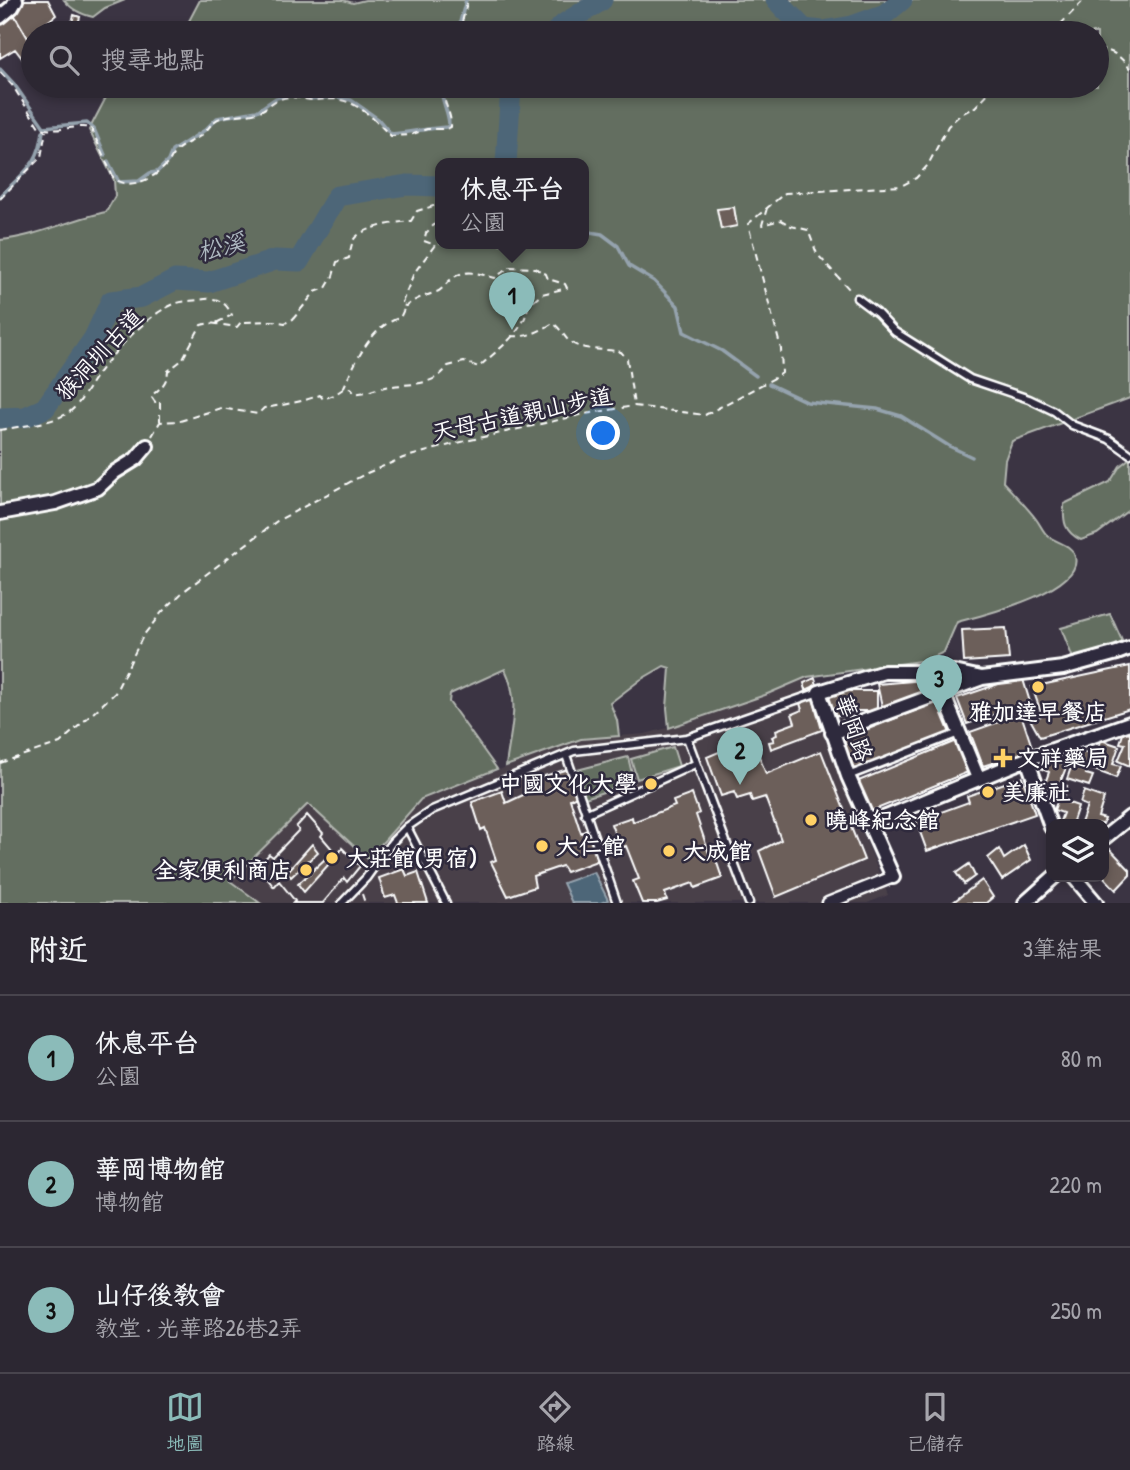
<!DOCTYPE html>
<html lang="zh-TW">
<meta charset="utf-8">
<style>
:root{--surface:#2c2732;--page:#342f3a;--text:#f1f3f6;--muted:#a6a5ac;--line:#48444d;--accent:#8bbbb9}
body{margin:0;font-family:"Patrick Hand","LXGW WenKai TC",sans-serif;background:var(--page);color:var(--text)}
.controls{position:absolute;right:21px;bottom:21px;display:grid;overflow:hidden;border-radius:14px;box-shadow:0 4px 10px #0003}
.controls button{width:63px;height:63px;display:grid;place-items:center;padding:0;border:0;border-bottom:2px solid var(--line);background:var(--surface);color:var(--text);font:35px sans-serif}
.you{position:absolute;left:604px;top:434px;width:24px;height:24px;margin:-18px;border:5px solid #fff;border-radius:50%;background:#1a73e8;box-shadow:0 0 0 10px #1a73e833}
.badge{display:grid;place-items:center;width:46px;height:46px;border-radius:50%;background:var(--accent);color:#111;font-size:23px;font-weight:700}
.pin{position:absolute;translate:-50% -58px;filter:drop-shadow(0 2px 4px #0008)}
.pin::after{content:'';position:absolute;top:37px;width:24px;height:21px;background:inherit;clip-path:polygon(0 0,100% 0,50% 100%)}
.popup{position:absolute;left:435px;top:158px;width:154px;height:91px;box-sizing:border-box;display:grid;place-content:center;border-radius:14px;background:var(--surface);filter:drop-shadow(0 2px 5px #0005);font-size:23px;white-space:nowrap;color:var(--muted)}
.popup b{font-size:26px;color:var(--text)}
.popup::after{content:'';position:absolute;left:50%;top:100%;margin-left:-14px;border:14px solid transparent;border-top-color:var(--surface)}
.list{margin:0;padding:0;list-style:none}
h2{display:flex;justify-content:space-between;align-items:center;height:91px;margin:0;padding:0 28px;font-size:30px}
h2 small{font-size:23px;font-weight:400;color:var(--muted)}
.list li{display:grid;grid-template-columns:46px 1fr auto;gap:21px;align-items:center;box-sizing:border-box;height:126px;padding:0 28px;border-top:2px solid var(--line)}
.list b{display:block;font-size:26px;white-space:nowrap}
.list p{margin:0;font-size:23px;white-space:nowrap;color:var(--muted)}
.list em{font-size:23px;font-style:normal;color:var(--muted)}
.icon{flex:none;width:38px;height:38px;fill:none;stroke:currentColor;stroke-width:2;stroke-linecap:round;stroke-linejoin:round}
.map{position:relative;flex:none;width:1130px;height:903px;overflow:hidden}
.search{position:absolute;background:var(--surface);box-shadow:0 4px 10px #0003;left:21px;right:21px;top:21px;height:77px;display:flex;align-items:center;gap:18px;box-sizing:border-box;padding:0 24px;border-radius:38px;color:var(--muted);font-size:26px}
.sheet{height:469px;background:var(--surface)}
nav{display:flex;justify-content:space-around;align-items:center;box-sizing:border-box;height:98px;border-top:2px solid var(--line);background:var(--surface);font-size:19px;color:var(--muted)}
nav a{display:grid;justify-items:center;gap:4px}
nav .on{color:var(--accent)}
.map>svg:first-child{display:block}
.built{fill:#4a414a}
.green{fill:#646e61;stroke:#b2b6b0;stroke-width:2;fill-rule:evenodd}
.water{fill:#4e6678;stroke:#95a3ae;stroke-width:2}
.lines{fill:none;stroke-linecap:round;stroke-linejoin:round}
.stream{stroke:#95a3ae;stroke-width:3.5}
.river{stroke:#4e6678;stroke-width:21}
.building{fill:#6c5e5a;stroke:#fff;stroke-width:2;fill-rule:evenodd}
.service-casing{stroke:#fff;stroke-width:11}
.pedestrian-casing{stroke:#fff;stroke-width:15}
.minor-casing{stroke:#fff;stroke-width:18}
.path{stroke:#fff;stroke-width:2;stroke-dasharray:7 5;stroke-linecap:butt}
.service{stroke:#2f2a3d;stroke-width:6}
.pedestrian{stroke:#2f2a3d;stroke-width:10}
.minor{stroke:#2f2a3d;stroke-width:12}
.poi-dot{fill:#ffd166;stroke:#2f2a3d;stroke-width:2.5}
.labels{text-anchor:middle;stroke-width:5;stroke-linejoin:round;paint-order:stroke}
.street-label{font-size:23px;fill:#fff;stroke:#2f2a3d}
.poi-label{font-size:23px;font-weight:bold;fill:#fff;stroke:#2f2a3d;text-anchor:start}
.water-label{font-size:24px;font-style:italic;fill:#afbac2;stroke:#2f2a3d}
</style>
<div class="map">
<svg width="1130" height="903" viewBox="0 0 1130 903">
<rect width="100%" height="100%" fill="#3b3443"/>
<filter id="ink" filterUnits="userSpaceOnUse"><feTurbulence type="fractalNoise" baseFrequency=".0143" numOctaves="2"/><feDisplacementMap in="SourceGraphic" scale="14" xChannelSelector="R" yChannelSelector="G"/><feConvolveMatrix kernelMatrix="1 2 1 2 8 2 1 2 1" color-interpolation-filters="sRGB"/></filter>
<g filter="url(#ink)">
<path class="built" d="M807 677 823 734 888 895 867 903H260L230 881 308 804 368 858 421 799 582 739 645 734 683 724 765 695Z"/>
<path class="green" d="M64 0H125L105 8 93 17C81 14 72 10 64 0Z
M200 0H343L353 3 365 0H1130V398L1012 441 1005 460 1003 482C1014 494 1026 506 1036 519 1040 524 1043 532 1048 536 1057 543 1070 544 1074 554 1090 589 980 616 957 622L944 652 927 660 807 677 765 695 669 728 667 708 670 668 664 666 640 680 610 703 617 720 619 736 581 739 506 766C510 731 521 702 505 669L450 694 449 702 497 769 421 799 368 859 308 804 230 881 260 903H0V240C36 237 71 219 106 212L115 196 114 180 89 130 112 86H1097V33H177L189 21ZM440 164H584V244H440Z
M1130 458V509L1097 534 1081 540C1064 532 1063 521 1064 504L1110 482 1120 466Z
M1110 614 1129 656 1078 671 1061 628Z
M673 747 679 766 637 779 631 759Z
M628 757 634 782 585 798 577 770Z"/>
<path class="water" d="M594 872 608 900 601 903H572L563 883Z"/>
<g class="lines">
<path class="stream" d="M457 33 466 0
M0 69 14 84 44 127 87 123 94 129 105 155
M108 161 119 182 139 181 150 173 157 172 168 161 172 151 205 130 217 118 257 111 276 98 300 94 310 99 335 97 351 100 378 119 391 134C410 133 427 128 447 127L449 125C449 111 440 100 441 86
M0 197C22 172 39 167 43 131
M584 231 602 234 618 246 629 266 654 281 678 306 684 332 722 351 756 376
M769 384 807 402 877 409 901 416 949 446 972 457"/>
<path class="river" d="M776 0 804 29 823 31 852 26 885 14 902 0
M554 33 564 24 602 0
M506 164 511 86
M0 418 25 417 45 408 94 338 111 301 142 297 175 280 209 282 275 260 299 261 337 196 407 185 440 186"/>
</g>
<path class="building" d="M25 0H48L56 15 28 38 12 11Z
M14 14 33 47V56L25 62 15 49 0 58V22Z
M74 15 80 17 78 24 96 30 95 33H69Z
M734 207 737 226 721 229 717 209Z
M1006 628 1009 659 964 662 962 630Z
M1130 666V709L1040 737 1031 721 1042 715 1032 687Z
M1022 676 1030 702 967 724 957 698Z
M815 678 817 685 806 690 804 683Z
M925 680 931 692 883 711 877 684Z
M828 691H877V711H846V716H828Z
M813 698 822 730 771 749 769 742 774 741 772 737 777 735 776 730 795 723 792 714 802 710 800 703Z
M937 702 950 733 852 772 840 740Z
M1021 714 1033 750 983 766 970 732Z
M1124 731 1130 733V766L1118 761 1125 744 1120 743Z
M752 738 766 774 821 751 864 860 776 897 759 851 781 840 765 797 752 801 750 795 737 799 734 792 721 796 707 757Z
M961 739 973 770 867 813 856 782Z
M1101 740 1119 746 1113 764 1121 766 1116 778 1094 770 1101 753 1097 752Z
M1077 750 1093 755 1086 774 1093 776 1089 786 1067 779Z
M1047 757 1067 765 1060 783 1067 786 1063 797 1043 789 1049 772 1042 769Z
M568 769 579 795 570 799 581 833 587 830 597 861 566 872 562 866 533 876 535 887 508 896 491 862 496 860 485 828 481 830 472 802 502 791 506 803 534 790 531 780Z
M1022 777 1035 814 927 851 916 821 969 802 967 796Z
M1084 791 1104 798 1098 817 1105 819 1103 824 1081 823 1087 806 1080 803Z
M692 794 699 813 696 815 710 856 714 854 722 878 695 888 693 883 665 893 667 900 657 903H642L633 881 639 879 626 846 620 848 611 824 632 817 633 822 675 806 673 801Z
M1058 799 1078 806 1072 824H1059L1063 813 1054 810Z
M307 815 323 833 321 836 338 856 342 848 360 866 347 882 344 878 323 903H293L295 901 279 881 274 887 258 867 269 854 273 857 299 830 296 827ZM312 844 318 852 291 877 287 872ZM325 859 329 864 304 892 298 884Z
M307 815 323 833 321 836 338 856 342 848 360 866 347 882 344 878 323 903H293L295 901 279 881 274 887 258 867 269 854 273 857 299 830 296 827Z
M1024 845 1031 860 1002 880 988 858 999 849 1004 859Z
M1110 849 1130 870V875L1116 890 1104 877V857Z
M969 864 975 876 964 884 956 873Z
M404 869 407 876 418 872 428 903H398L395 895 385 898 379 878Z
M982 880 993 897 986 903H952Z"/>
<g class="lines">
<g class="service-casing">
<path id="service" d="M857 298 877 313 895 332 970 379 1029 399 1054 411 1072 425 1109 439 1130 454
M687 738 749 903
M566 755 617 903
M848 776 959 733
M585 814 695 764
M407 827 446 903
M342 903 366 878 392 842 407 827 432 810 574 751 687 738 819 692"/>
</g>
<g class="pedestrian-casing">
<path id="pedestrian" d="M828 903 893 877"/>
</g>
<g class="minor-casing">
<path id="minor" d="M0 17 12 7 16 0
M0 513 55 503 98 488 115 472 136 459 147 446
M943 693 978 778
M832 733 982 678
M1027 759 1051 827
M869 824 1027 759 1130 723
M1104 838 1130 817
M893 877 848 776 819 692 884 672H954L982 678 1063 668 1117 653 1130 648
M1074 877 1096 903
M1025 903 1054 877"/>
</g>
<path class="path" d="M459 33 468 0
M1052 33 1084 0
M1097 50C1113 49 1121 57 1130 69
M0 72 12 85 39 127C55 134 74 124 91 128L113 177C128 193 157 177 168 163 172 158 172 154 177 150 185 143 196 140 204 133 208 129 211 124 215 121 226 113 245 116 257 112 266 110 272 101 280 99 292 95 301 99 312 100 319 100 326 99 334 99 359 101 374 120 391 136L410 135 427 129H446L451 127C452 112 441 100 443 86
M0 199 41 157 46 131
M767 208 762 225 781 220 791 226 808 230 817 254 850 290
M511 336C527 338 540 331 553 323 560 328 563 335 568 340 580 352 604 348 621 352L627 359 634 405
M343 389C355 363 371 325 400 318L405 307
M160 421V401L155 402 151 396C161 388 167 383 168 371L182 360 201 325 210 323 237 327 241 322 272 321 285 323 293 319 315 292 326 288 333 276 337 262 349 258C350 253 351 246 353 241 358 228 397 222 411 221L417 211 440 204
M0 430C19 426 51 424 68 413 81 404 88 387 97 375 114 352 149 312 177 303 183 301 191 301 198 300 215 297 224 299 232 315L216 323
M152 436 160 422 180 421 221 408 258 414 264 408C282 405 303 402 320 395L323 399 334 395 343 389 351 388 354 393C364 394 372 390 381 388 405 382 433 389 448 366L464 362 479 367C497 350 525 332 528 306L542 294 567 288 565 284 548 279 546 274 535 268 509 267 495 278C477 273 463 267 448 282 444 286 441 291 436 292 423 297 416 298 406 306L401 305 414 273 435 245 424 241 426 233 440 219
M0 763 60 743 115 693 143 636 162 612 184 591 277 521 367 473 403 458 457 443 585 414 634 406 705 415 778 376 782 373 781 349 748 224 785 193 901 186 916 178 928 165 948 126 961 114 975 107 995 86
M362 894 365 903"/>
<use href="#service" class="service"/>
<use href="#pedestrian" class="pedestrian"/>
<use href="#minor" class="minor"/>
</g>
</g>
<g class="poi-dot">
<circle cx="1038" cy="687" r="7"/>
<path d="M999.5 747.5h7v7h7v7h-7v7h-7v-7h-7v-7h7z"/>
<circle cx="651" cy="784" r="7"/>
<circle cx="988" cy="792" r="7"/>
<circle cx="811" cy="820" r="7"/>
<circle cx="542" cy="846" r="7"/>
<circle cx="669" cy="851" r="7"/>
<circle cx="332" cy="858" r="7"/>
<circle cx="306" cy="870" r="7"/>
</g>
<g class="labels">
<g class="street-label">
<text transform="translate(99 354) rotate(-47)" y="8">猴洞圳古道</text>
<text transform="translate(522 414) rotate(-12)" y="8">天母古道親山步道</text>
<text transform="translate(854 728) rotate(71)" y="8">華岡路</text>
</g>
<g class="poi-label">
<text x="1038" y="720" text-anchor="middle">雅加達早餐店</text>
<text x="1017" y="766">文祥藥局</text>
<text x="637" y="792" text-anchor="end">中國文化大學</text>
<text x="1002" y="800">美廉社</text>
<text x="825" y="828">曉峰紀念館</text>
<text x="556" y="854">大仁館</text>
<text x="683" y="859">大成館</text>
<text x="346" y="866">大莊館(男宿)</text>
<text x="292" y="878" text-anchor="end">全家便利商店</text>
</g>
<g class="water-label">
<text transform="translate(221 247) rotate(-14)" y="8">松溪</text>
</g>
</g>
</svg>
<div class="controls">
<button><svg class="icon" aria-label="layers" viewBox="0 0 24 24"><path d="M12 4l9 5-9 5-9-5zM3 14l9 5 9-5"/></svg></button>
</div>
<div class="you"></div>
<div class="pin badge" style="left:512px;top:330px">1</div>
<div class="popup"><b>休息平台</b>公園</div>
<div class="pin badge" style="left:740px;top:785px">2</div>
<div class="pin badge" style="left:939px;top:713px">3</div>
<div class="search"><svg class="icon" aria-label="search" viewBox="0 0 24 24"><circle cx="10" cy="10" r="6"/><path d="M15 15l6 6"/></svg>搜尋地點</div>
</div>
<section class="sheet">
<h2>附近<small>3筆結果</small></h2>
<ul class="list">
<li><span class="badge">1</span><div><b>休息平台</b><p>公園</p></div><em>80 m</em></li>
<li><span class="badge">2</span><div><b>華岡博物館</b><p>博物館</p></div><em>220 m</em></li>
<li><span class="badge">3</span><div><b>山仔後教會</b><p>教堂 · 光華路26巷2弄</p></div><em>250 m</em></li>
</ul>
</section>
<nav>
<a class="on"><svg class="icon" aria-label="map" viewBox="0 0 24 24"><path d="M3 6l6-2 6 2 6-2v14l-6 2-6-2-6 2zM9 4v14M15 6v14"/></svg>地圖</a>
<a><svg class="icon" aria-label="directions" viewBox="0 0 24 24"><path d="M12 3l9 9-9 9-9-9zM9 14v-3h6M13 9l2 2-2 2"/></svg>路線</a>
<a><svg class="icon" aria-label="saved" viewBox="0 0 24 24"><path d="M7 4h10v16l-5-4-5 4z"/></svg>已儲存</a>
</nav>
